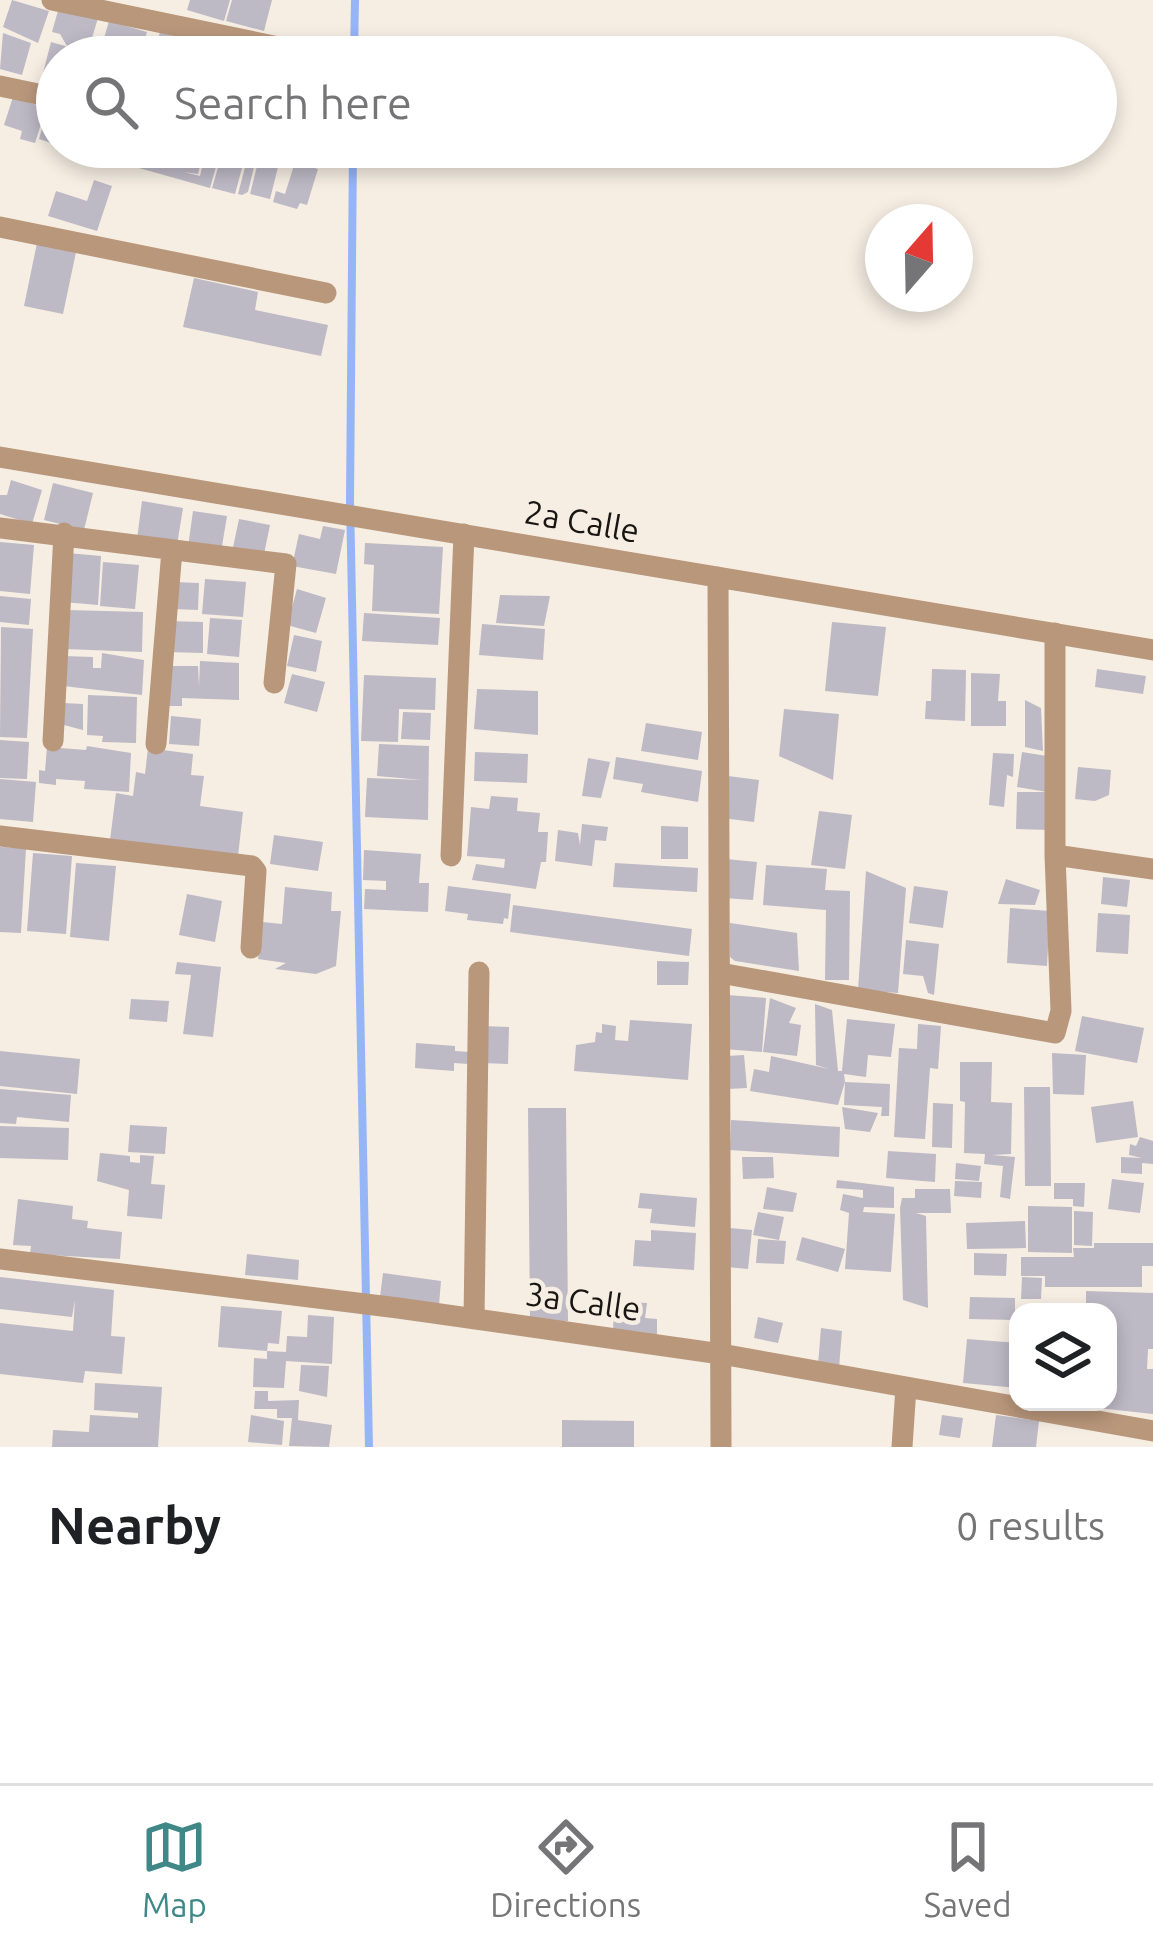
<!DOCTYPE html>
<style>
:root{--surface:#fff;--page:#f6f6f6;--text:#202124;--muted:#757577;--line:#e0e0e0;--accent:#408888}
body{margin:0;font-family:Ubuntu,sans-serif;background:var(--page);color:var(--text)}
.controls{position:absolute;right:36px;bottom:36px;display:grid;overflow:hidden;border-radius:24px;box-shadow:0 6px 18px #0003}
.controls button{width:108px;height:108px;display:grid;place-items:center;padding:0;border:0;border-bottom:3px solid var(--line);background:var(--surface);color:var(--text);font:60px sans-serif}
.compass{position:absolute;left:865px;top:204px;width:108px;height:108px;border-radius:50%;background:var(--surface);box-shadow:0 6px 18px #0003;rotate:20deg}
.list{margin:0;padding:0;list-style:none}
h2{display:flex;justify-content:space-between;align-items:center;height:156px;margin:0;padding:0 48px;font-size:51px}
h2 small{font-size:39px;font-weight:400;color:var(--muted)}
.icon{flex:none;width:66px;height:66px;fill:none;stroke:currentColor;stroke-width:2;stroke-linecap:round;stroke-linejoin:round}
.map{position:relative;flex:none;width:1153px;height:1447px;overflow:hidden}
.search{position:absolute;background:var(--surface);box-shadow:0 6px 18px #0003;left:36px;right:36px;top:36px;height:132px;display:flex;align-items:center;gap:30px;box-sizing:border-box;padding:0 42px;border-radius:66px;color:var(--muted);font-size:45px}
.sheet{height:336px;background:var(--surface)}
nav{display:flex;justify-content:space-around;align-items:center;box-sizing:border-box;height:168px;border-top:3px solid var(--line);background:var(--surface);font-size:33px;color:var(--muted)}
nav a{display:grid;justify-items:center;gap:6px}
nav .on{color:var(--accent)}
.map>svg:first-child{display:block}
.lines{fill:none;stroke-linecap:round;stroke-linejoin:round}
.stream{stroke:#96b5f7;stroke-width:8}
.building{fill:#bdb9c5}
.street{stroke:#b9977b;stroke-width:21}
.labels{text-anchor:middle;stroke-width:9;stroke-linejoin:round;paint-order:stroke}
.street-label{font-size:33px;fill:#181512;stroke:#f6eee3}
</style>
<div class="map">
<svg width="1153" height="1447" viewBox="0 0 1153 1447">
<rect width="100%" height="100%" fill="#f6eee3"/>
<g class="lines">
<path class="stream" d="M354 57 355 0
M353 147 350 500 369 1447"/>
</g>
<path class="building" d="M12 0 49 11 38 43 3 27Z
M190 0H230L224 21 187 10Z
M232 0H272L264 31 226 21Z
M59 7 98 18 88 51 81 46H67L60 34 52 32Z
M109 21 147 32 139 57 100 52Z
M160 32 196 42 192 57H153Z
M3 33 31 43 22 75 0 69Z
M51 42 72 48 70 57H57V81L42 77Z
M206 42 242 51 241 57H203Z
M13 97 46 108 35 143 20 139 22 131 4 125Z
M48 108 57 111V145L39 139Z
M145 147H205L198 174 184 172 200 176 205 155 213 158 216 147 221 149 210 188 139 168Z
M224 147 246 153 235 194 212 188Z
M249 152 257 154 248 192 242 195 238 194Z
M260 154 280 159 270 199 250 194Z
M295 162 318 169 307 205 300 203 297 209 273 202 276 191 285 194Z
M94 180 112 186 97 231 48 216 56 191 87 201Z
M37 243 76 252 63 314 24 306Z
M194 278 258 292 255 310 328 325 321 356 183 327Z
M11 480 42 490 32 524 0 514V495H7Z
M53 483 93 493 84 530 44 520Z
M142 501 183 508 177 545 137 539Z
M193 511 227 516 221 552 188 547Z
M239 519 270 525 263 559 232 552Z
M323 526 345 530 336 574 292 566 299 534 320 539Z
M0 542 34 545 30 594 0 591Z
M365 543 443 547 439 614 372 611 374 565 364 564Z
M67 553 101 556 98 605 63 602Z
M103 562 139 565 135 609 100 606Z
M205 579 246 582 243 617 202 614Z
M174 582 199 583 198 610 174 609Z
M297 589 326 598 316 633 287 625Z
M500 595 550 596 544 626 496 623Z
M0 596 31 599 29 625 0 622Z
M66 610 143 612 142 652 65 649Z
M364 613 440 618 438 645 362 641Z
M210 618 242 620 239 657 207 654Z
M167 621 203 622V653L166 652Z
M832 622 886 627 878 696 825 691Z
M482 624 545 629 543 660 479 655Z
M1 627 33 629 27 738 0 737Z
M294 635 322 641 316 672 287 666Z
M102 653 144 660 142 695 63 686 64 656 93 657V668H101Z
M200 661 239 663V700L182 698V706H163L164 666H198L199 686Z
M932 669 966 670 965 721 925 719 926 701H931Z
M1097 669 1146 676 1143 694 1095 687Z
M971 673 1000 674 998 701H1006V726H971Z
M292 674 325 682 317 712 284 703Z
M364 675 436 678 435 710 399 709 398 742 361 741Z
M477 689 538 691V735L474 729Z
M88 695 137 697 136 743 102 742 103 736 87 735Z
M1025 700 1041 708 1043 751 1025 747Z
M63 703 83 704V730L60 724Z
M784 709 839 714 833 780 779 756Z
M403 712 431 713 430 740 401 739Z
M171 716 201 719 199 746 169 744Z
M646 723 702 732 698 760 641 751Z
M0 740 29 742 27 779 0 778Z
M379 744 429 746 428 820 365 817 367 778 423 780 377 776Z
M87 746 131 753 129 792 84 789 85 781 56 779V785L39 783V770L45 771 47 747 86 750Z
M148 748 193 754 191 775 204 776 200 806 243 812 238 856 110 840 116 793 133 796 136 772 145 774Z
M475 752 528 754 527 783 474 781Z
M1022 752 1053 757 1047 792 1017 787Z
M993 753 1014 754 1013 777 1007 775 1004 807 989 805Z
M616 757 702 771 698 802 641 792 643 784 613 779Z
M588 758 610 762 601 798 582 796Z
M1078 767 1111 770 1109 795 1095 801 1075 799Z
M728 776 759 780 754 822 722 818Z
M0 779 36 782 33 822 0 819Z
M1017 792H1047L1050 830 1016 829Z
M491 796 518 798 517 811 540 813 538 832H548L546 862H541L536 889 472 880 476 864 504 868 505 859 467 856 471 807 489 809Z
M819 811 852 815 845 869 811 865Z
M582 824 608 827 606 841 595 840 592 866 555 861 558 830 578 833 580 845Z
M661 826 688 827V859H661Z
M274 835 323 842 318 871 270 864Z
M0 847 26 848 21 933 0 932Z
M364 850 421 854 419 883H429L428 912 364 909 365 889 386 890V881L363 880Z
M33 853 72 856 66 934 27 931Z
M726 859 757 862 753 900 723 898Z
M76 863 116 866 109 941 70 937Z
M615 863 698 868 697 892 613 887Z
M766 865 827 869 825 890 850 891 849 980H825L826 910 763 905Z
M866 871 906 888 898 993 858 990Z
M1103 877 1130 880 1127 907 1101 904Z
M1006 879 1040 890 1035 905 998 904Z
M448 886 511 894 508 919 504 918 503 924 467 920 468 914 445 911Z
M914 886 948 891 943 928 909 923Z
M285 887 332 892 331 911H341L336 966 316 974 275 969 286 963 258 959 262 922 282 924Z
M187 894 222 901 215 942 179 935Z
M513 905 692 929 689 956 510 932Z
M1010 908 1050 911 1047 966 1007 963Z
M1098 913 1130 915 1128 954 1096 952Z
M730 923 797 933 799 971 735 961 730 957Z
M906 940 939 944 934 995 928 993 923 976 903 974Z
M657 961 689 962 688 985H657Z
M177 962 221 967 213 1037 183 1034 191 975 175 974Z
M727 995 766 998 762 1052 724 1049Z
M770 998 796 1008 789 1023 801 1025 797 1056 763 1052Z
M131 999 169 1001 167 1022 129 1019Z
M815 1004 832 1010 838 1071H842L847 1019 895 1024 891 1057 868 1055 866 1077 844 1074 845 1082 838 1105 750 1091 754 1069 769 1072 771 1056 829 1069 816 1065Z
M1082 1016 1144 1028 1137 1063 1075 1051Z
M630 1020 692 1024 688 1080 574 1071 576 1045 595 1042 596 1032 602 1033V1024L616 1026 615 1040 628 1041Z
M918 1024 941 1026 938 1069 930 1068 925 1139 894 1137 899 1048 917 1049Z
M483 1026 509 1027 508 1064 482 1063Z
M416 1043 455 1046V1051L469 1052 468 1064 454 1063V1071L415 1068Z
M0 1051 80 1059 77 1094 0 1086Z
M1052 1053 1086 1055 1084 1095 1053 1094Z
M744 1055 747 1088 728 1089 726 1056Z
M960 1062H992L991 1102 1012 1103 1011 1154 992 1155 1015 1157 1010 1199 1000 1197 1003 1166 984 1164 985 1154 964 1153 965 1102 960 1101Z
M845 1082 890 1084 889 1116H881L882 1107 844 1105Z
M1024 1087H1050L1051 1186H1025Z
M0 1089 71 1095 69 1122 17 1117 16 1124 0 1123Z
M1133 1101 1138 1137 1096 1143 1091 1107Z
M933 1103 953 1104 952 1148 932 1147Z
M842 1107 878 1113 870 1132 845 1129Z
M528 1108H566L568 1321H530Z
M731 1120 840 1127 839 1157 730 1150Z
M130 1125 167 1127 165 1154 128 1152Z
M0 1126 69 1128 68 1160 0 1158Z
M1140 1137 1153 1141V1164L1142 1163V1174L1121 1173V1157L1142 1158 1129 1155 1130 1144 1136 1146Z
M888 1151 936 1154 935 1182 886 1178Z
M100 1153 130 1156V1162L140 1163V1155L154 1156 151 1184 165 1185 162 1219 127 1216 129 1190 97 1181Z
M742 1157H773L774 1178 743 1179Z
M956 1163 981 1166 979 1181 955 1179Z
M1112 1179 1144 1183 1140 1213 1108 1209Z
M837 1180 894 1187V1208L864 1207 863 1212 895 1214 891 1272 845 1269 849 1213 840 1210 843 1194 863 1198V1190L836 1188Z
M955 1181 982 1182 981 1198 954 1196Z
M1054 1183H1085L1084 1207 1073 1206V1199H1054Z
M767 1187 797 1193 793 1212 763 1209Z
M915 1189H950L951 1213H916L926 1216 928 1308 903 1300 900 1208 902 1198H915Z
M640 1193 697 1198 695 1227 650 1223 652 1209 638 1208Z
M18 1199 73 1206 72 1219 88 1221 87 1228 122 1232 120 1259 30 1254 31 1246 13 1245Z
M1028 1206 1072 1207V1253L1028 1252Z
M1074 1211 1093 1212 1092 1246 1074 1245Z
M758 1212 784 1217 779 1240 753 1235Z
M1025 1221 1026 1248 967 1249 966 1223Z
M730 1228 752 1230 748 1269 727 1267Z
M651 1230 696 1233 694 1270 633 1266 635 1240 651 1241Z
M802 1237 845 1249 838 1272 796 1260Z
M758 1239 786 1241 784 1264 756 1263Z
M1094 1243H1153V1266H1142V1287H1045V1276H1021V1257H1074L1073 1248H1094Z
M974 1253 1007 1254 1006 1276 974 1275Z
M247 1254 299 1260 298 1280 245 1275Z
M383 1273 441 1281 439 1305 380 1297Z
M0 1277 114 1290 111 1336 125 1337 122 1374 85 1371 83 1383 0 1374V1323L73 1331 75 1300 72 1317 0 1309Z
M1022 1277 1042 1278 1041 1299H1021Z
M1086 1291 1153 1293V1349H1148L1147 1369H1153V1414L1098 1408 1097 1402H1108V1368L1113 1367 1115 1337 1108 1336V1312H1047V1303L1086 1304Z
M970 1297 1015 1298V1320L969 1319Z
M614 1301 647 1303 645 1318 657 1319V1336L613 1333Z
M221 1306 282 1311 279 1344 268 1343 267 1351 218 1347Z
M308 1315 334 1317 332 1364 286 1361 284 1388 253 1387 254 1358 267 1359V1351L286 1352 287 1336 307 1337Z
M758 1317 783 1323 778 1343 754 1338Z
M821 1328 842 1331 839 1368 818 1365Z
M967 1339 1018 1343V1388L963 1383Z
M301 1365 329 1366 327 1397 299 1391Z
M95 1383 162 1387 158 1447H52L53 1430 89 1432 90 1415 138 1418V1413L94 1410Z
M255 1391H268V1401L299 1400 298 1420 332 1425 329 1447 289 1446 292 1418H277V1409H254Z
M251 1415 284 1421 282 1445 248 1442Z
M942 1415 963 1418 960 1438 939 1435Z
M996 1415 1039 1421 1036 1447H992Z
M562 1420 634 1421V1447H562Z"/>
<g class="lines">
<path class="street" d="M52 0 298 51
M0 86 57 98
M275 147 313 156
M0 227 326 293
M0 457 1153 650
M0 528 286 564 274 683
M718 577 721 1447
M53 741 64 533
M156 744 172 550
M0 836 252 866 256 871 251 948
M1055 855 1153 869
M451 856 464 534
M720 973 1055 1033 1061 1011 1055 855V633
M0 1259 398 1308 721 1354 1153 1431
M474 1319 479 972
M902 1447 906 1387"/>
</g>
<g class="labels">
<g class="street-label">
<text transform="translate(582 521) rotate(10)" y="12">2a Calle</text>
<text transform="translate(583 1301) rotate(8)" y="12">3a Calle</text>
</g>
</g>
</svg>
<div class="controls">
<button><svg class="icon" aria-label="layers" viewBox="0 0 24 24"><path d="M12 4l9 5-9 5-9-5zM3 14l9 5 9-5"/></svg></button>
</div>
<svg class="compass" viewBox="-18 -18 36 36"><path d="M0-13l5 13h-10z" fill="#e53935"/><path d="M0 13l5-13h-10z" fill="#757577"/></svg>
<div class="search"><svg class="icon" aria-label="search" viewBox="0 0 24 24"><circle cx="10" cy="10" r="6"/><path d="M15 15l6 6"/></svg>Search here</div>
</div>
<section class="sheet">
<h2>Nearby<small>0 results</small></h2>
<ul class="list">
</ul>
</section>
<nav>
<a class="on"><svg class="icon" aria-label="map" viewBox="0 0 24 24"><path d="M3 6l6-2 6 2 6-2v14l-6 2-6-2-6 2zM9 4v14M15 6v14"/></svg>Map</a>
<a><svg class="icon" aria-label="directions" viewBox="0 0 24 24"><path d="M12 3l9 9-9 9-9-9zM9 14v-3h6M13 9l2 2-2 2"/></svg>Directions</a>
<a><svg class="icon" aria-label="saved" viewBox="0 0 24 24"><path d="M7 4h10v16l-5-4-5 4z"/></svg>Saved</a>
</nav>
